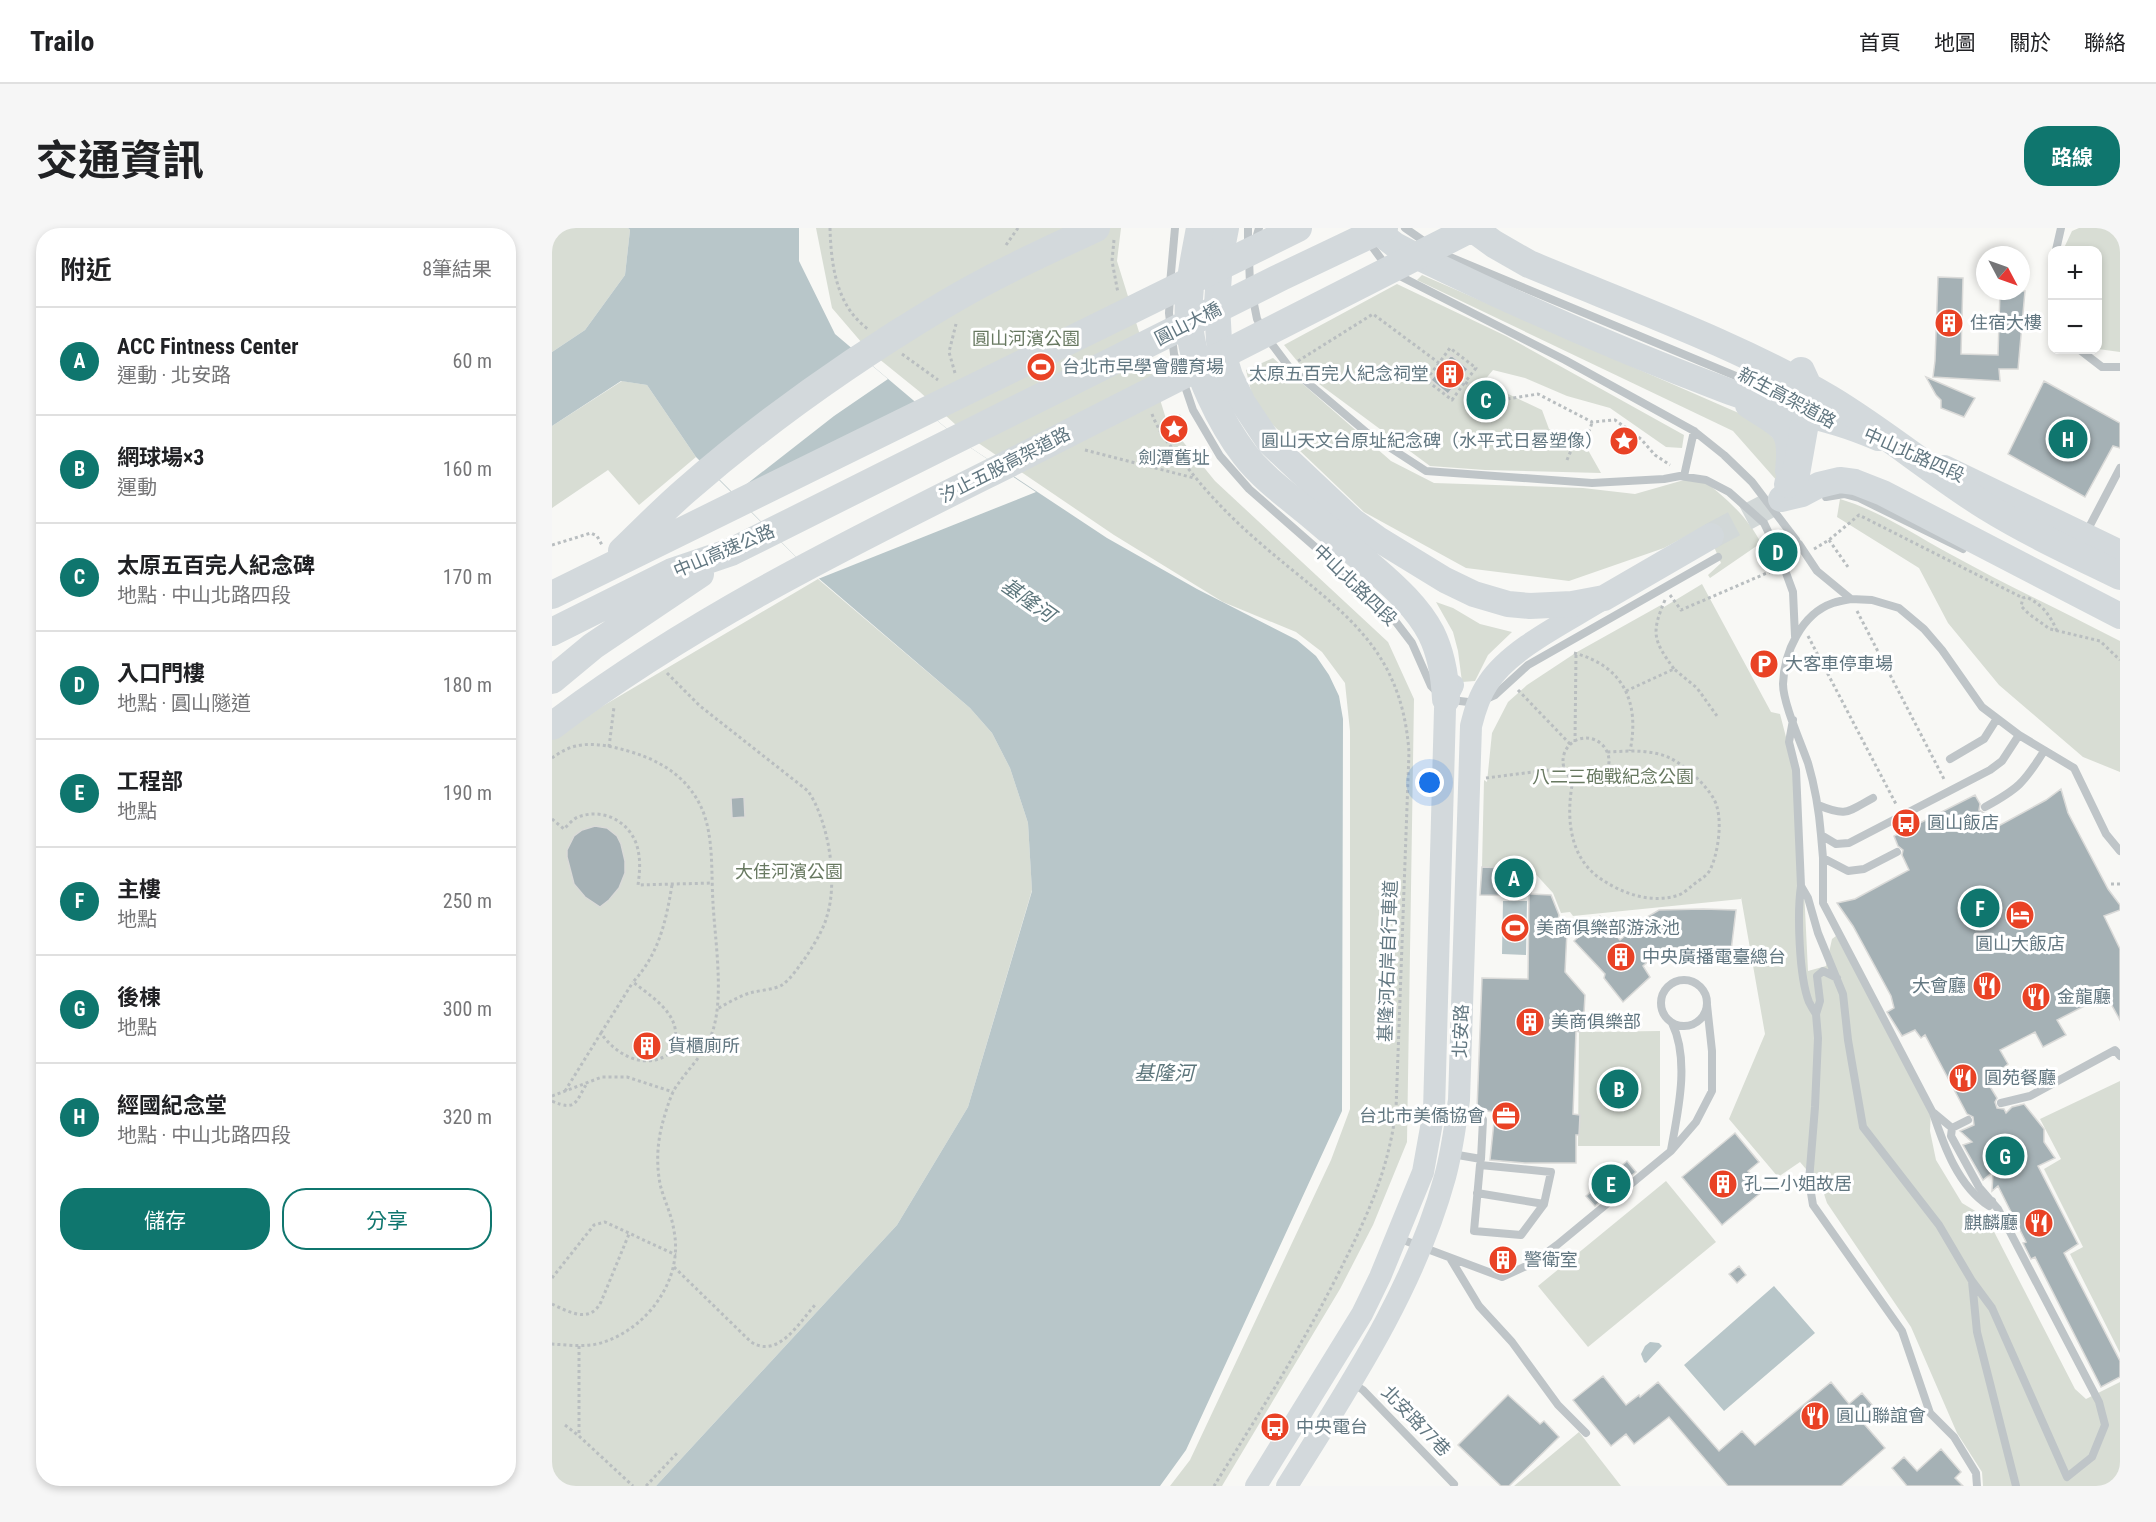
<!DOCTYPE html>
<html lang="zh-TW">
<meta charset="utf-8">
<style>
:root{--surface:#fff;--page:#f6f6f6;--text:#202124;--muted:#757577;--line:#e0e0e0;--accent:#0f766e}
body{margin:0;font-family:"Roboto Condensed","Noto Sans TC",sans-serif;background:var(--page);color:var(--text)}
.controls{position:absolute;right:18px;top:18px;display:grid;overflow:hidden;border-radius:12px;box-shadow:0 3px 9px #0003}
.controls button{width:54px;height:54px;display:grid;place-items:center;padding:0;border:0;border-bottom:2px solid var(--line);background:var(--surface);color:var(--text);font:30px sans-serif}
.compass{position:absolute;left:1424px;top:18px;width:54px;height:54px;border-radius:50%;background:var(--surface);box-shadow:0 3px 9px #0003;rotate:131deg}
.you{position:absolute;left:878px;top:555px;width:21px;height:21px;margin:-15px;border:4px solid #fff;border-radius:50%;background:#1a73e8;box-shadow:0 0 0 9px #1a73e833}
.badge{display:grid;place-items:center;width:39px;height:39px;border-radius:50%;background:var(--accent);color:#fff;font-size:20px;font-weight:700}
.pin{position:absolute;translate:-50% -50%;border:3px solid #fff;box-shadow:0 2px 6px #0006}
.list{margin:0;padding:0;list-style:none}
h2{display:flex;justify-content:space-between;align-items:center;height:78px;margin:0;padding:0 24px;font-size:26px}
h2 small{font-size:20px;font-weight:400;color:var(--muted)}
.list li{display:grid;grid-template-columns:39px 1fr auto;gap:18px;align-items:center;box-sizing:border-box;height:108px;padding:0 24px;border-top:2px solid var(--line)}
.list b{display:block;font-size:22px;white-space:nowrap}
.list p{margin:0;font-size:20px;white-space:nowrap;color:var(--muted)}
.list em{font-size:20px;font-style:normal;color:var(--muted)}
.actions{display:flex;gap:12px;padding:18px 24px}
.actions a{flex:1;padding:14px 0;border:2px solid var(--accent);border-radius:24px;text-align:center;font-size:21px;color:var(--accent)}
.actions .main{background:var(--accent);color:#fff}
.map{position:relative;flex:none;width:1568px;height:1258px;overflow:hidden;border-radius:24px}
header{display:flex;align-items:center;gap:36px;box-sizing:border-box;height:84px;padding:0 30px;background:var(--surface);border-bottom:2px solid var(--line)}
header strong{font-size:28px}
nav{display:flex;gap:33px;margin-inline-start:auto;font-size:21px}
.intro{display:flex;align-items:center;justify-content:space-between;box-sizing:border-box;height:144px;padding:0 36px}
h1{margin:0;font-size:42px}
.button{padding:15px 27px;border-radius:24px;background:var(--accent);color:#fff;font-size:21px;font-weight:700}
main{display:flex;gap:36px;padding:0 36px}
aside{flex:1;background:var(--surface);border-radius:24px;box-shadow:0 3px 9px #0003}
.map>svg:first-child{display:block}
.green{fill:#d8ddd4}
.water{fill:#b8c6c9}
.pier{fill:#f8f8f5}
.building{fill:#a5b1b5;stroke:#dadad8;stroke-width:1.5}
.lines{fill:none;stroke-linecap:round;stroke-linejoin:round}
.primary-tunnel{stroke:#d2d8d8;stroke-width:26;stroke-dasharray:26 13;stroke-linecap:butt}
.path{stroke:#b9bec0;stroke-width:3;stroke-dasharray:3 3;stroke-linecap:butt}
.lane{stroke:#bfc5c8;stroke-width:8}
.secondary{stroke:#d3d9dc;stroke-width:22}
.primary{stroke:#d3d9dc;stroke-width:26}
.highway{stroke:#d3d9dc;stroke-width:28}
.labels{text-anchor:middle;stroke-width:6;stroke-linejoin:round;paint-order:stroke}
.poi-label{font-size:18px;fill:#627781;stroke:#fff;text-anchor:start}
.street-label{font-size:18px;fill:#627781;stroke:#fff}
.park-label{font-size:18px;fill:#687961;stroke:#fff}
.water-label{font-size:20px;font-style:italic;fill:#5d767c;stroke:#fff}
</style>
<header>
<strong>Trailo</strong>
<nav><a>首頁</a><a>地圖</a><a>關於</a><a>聯絡</a></nav>
</header>
<div class="intro"><h1>交通資訊</h1><a class="button">路線</a></div>
<main>
<aside>
<h2>附近<small>8筆結果</small></h2>
<ul class="list">
<li><span class="badge">A</span><div><b>ACC Fintness Center</b><p>運動 · 北安路</p></div><em>60 m</em></li>
<li><span class="badge">B</span><div><b>網球場×3</b><p>運動</p></div><em>160 m</em></li>
<li><span class="badge">C</span><div><b>太原五百完人紀念碑</b><p>地點 · 中山北路四段</p></div><em>170 m</em></li>
<li><span class="badge">D</span><div><b>入口門樓</b><p>地點 · 圓山隧道</p></div><em>180 m</em></li>
<li><span class="badge">E</span><div><b>工程部</b><p>地點</p></div><em>190 m</em></li>
<li><span class="badge">F</span><div><b>主樓</b><p>地點</p></div><em>250 m</em></li>
<li><span class="badge">G</span><div><b>後棟</b><p>地點</p></div><em>300 m</em></li>
<li><span class="badge">H</span><div><b>經國紀念堂</b><p>地點 · 中山北路四段</p></div><em>320 m</em></li>
</ul>
<div class="actions"><a class="main">儲存</a><a>分享</a></div>
</aside>
<div class="map">
<svg width="1568" height="1258" viewBox="0 0 1568 1258">
<rect width="100%" height="100%" fill="#f8f8f5"/>
<path class="green" d="M0 0H76L78 2 73 47 33 102 0 124Z
M264 0H569L565 33 615 194 663 253 836 414 862 471 855 914 821 997 788 1061 670 1258H618L638 1232 779 932 798 881V503L793 455 770 424 744 404 671 374 562 307 416 208 368 164 316 122 280 80Z
M1527 0H1568V124L1546 121V22H1511L1520 3Z
M870 47 1205 193 1226 215V254L1181 203 865 52Z
M845 56 954 108 1132 207 1130 220 1114 219 1058 180 1015 168 973 150 941 142 931 154 990 182 997 201 1036 222 1049 245 933 242 878 238 759 150 732 117Z
M721 130 839 233 882 255 1031 260 1083 266 1146 248C1171 268 1194 286 1209 315L1158 350 1156 347 1169 335 1153 298 1112 320 1017 353 914 340 812 284 703 180 694 142Z
M70 153 95 157 144 229 87 277 56 242 0 280V198Z
M1288 271C1328 283 1361 306 1398 326 1454 357 1510 383 1568 413V544L1531 529 1447 457 1396 395 1367 340 1285 289Z
M266 351 418 480 440 505 458 540 476 595 480 662 416 879 345 997 104 1258H0V508Z
M1150 356 1219 484 1228 486 1247 559 1256 743 1274 738 1280 711 1284 708 1379 881 1378 903 1384 932 1410 975 1435 990 1523 1161 1534 1171 1568 1154V1258H1431L1430 1244 1405 1205 1359 1099 1275 975 1270 960 1248 934 1226 949 1177 891 1213 806 1189 669V671L1021 688 1018 684 1009 685 1001 665 979 641 930 639 932 552 935 554 940 505 956 474 975 457 1025 424 1109 377 1112 379Z
M884 374 901 380 928 396 960 404 936 427 923 453 910 454 906 423 901 404Z
M1108 803V918H1026L1027 804Z
M1568 853V1125L1518 1026 1531 1019 1492 941 1509 931 1488 891Z
M1114 953 1164 1014 1036 1119 986 1058Z
M1027 1204 1069 1258H962Z"/>
<path class="water" d="M76 0H247V33L283 106 413 216 555 310 645 361 745 412 764 428 777 447 787 468 791 491 790 883 634 1222 608 1258H104L345 997 416 879 480 663 476 595 458 540 440 505 418 480 258 343 144 229 95 157 69 153 0 198V124L33 102 73 47 78 2Z
M951 673H975L974 727 950 726Z
M1222 1058 1263 1105 1172 1183 1132 1137Z
M1098 1114 1107 1115 1110 1118 1094 1135 1092 1134 1089 1126 1093 1118Z"/>
<path class="pier" d="M311 130 336 151 282 188 182 266 161 245Z
M369 179 413 216 446 238 253 338 185 269Z
M451 242 484 264 266 351 258 343Z"/>
<path class="building" d="M1386 49 1411 50 1409 126 1446 127 1448 63H1473L1466 141H1447L1448 153 1381 149 1383 133Z
M899 127 916 141 896 166 879 152Z
M1374 149 1423 170 1412 189 1389 180V172L1384 167Z
M1492 153 1568 195V220L1561 218 1533 269 1456 226Z
M1509 561 1516 585 1556 661 1568 677V682L1552 688 1568 721V792L1554 767 1505 792 1514 807 1491 819 1483 804 1448 822 1456 836 1450 841V844L1438 849 1441 855 1437 857 1445 870 1443 874 1445 880 1452 881 1454 885 1460 879 1472 876 1492 901V914L1503 930 1486 938 1526 1016 1512 1025 1568 1133V1149L1549 1159 1483 1029 1479 1031 1471 1015 1474 1014 1446 958 1440 963 1441 944 1431 952 1411 917 1420 914 1408 903 1422 897 1421 889 1415 886 1373 807 1369 810 1363 802 1350 808 1335 784 1342 780 1339 768 1301 698 1285 675 1303 671 1357 642 1350 627 1351 622 1346 618 1342 608 1423 567 1428 576 1427 582 1432 585 1441 601 1494 572Z
M192 569 193 589 180 590 179 570Z
M43 598 55 600 65 608 69 616 73 633V645L67 660 57 672 48 679 33 669 22 656 15 629V622L22 608 30 602Z
M930 639 979 641V666L999 667 1007 687 1004 702 1015 703 1013 744 1033 767 1032 785H1028V804L1024 803 1021 886 1028 887 1027 907H1024V935H973L938 932 943 884 925 882 930 750 976 751 977 668 928 667Z
M1151 681 1184 682 1178 731 1142 730 1144 720H1111L1091 738 1098 749 1071 774 1052 750 1053 746 1022 713 1048 688 1068 712 1095 689 1107 682Z
M1183 905 1207 934 1196 943 1212 962 1170 997 1130 949Z
M1075 933 1084 944 1043 978 1034 968Z
M1187 1038 1194 1047 1185 1055 1177 1046Z
M1051 1148 1074 1177 1087 1167 1088 1169 1106 1154 1167 1223 1190 1203 1203 1217 1279 1154 1297 1176 1310 1165 1327 1185 1313 1197 1333 1220 1289 1258H1176L1117 1189 1082 1216 1074 1206 1059 1218 1021 1172Z
M956 1167 988 1196 992 1193 1007 1209 957 1258H949L906 1217Z
M1389 1221 1409 1244 1403 1250 1411 1258H1355L1340 1240 1352 1229 1365 1243Z"/>
<g class="lines">
<path class="primary-tunnel" d="M1159 308 1229 271"/>
<path class="path" d="M278 0C279 36 284 78 316 101
M562 12 560 33 566 65
M454 17 466 0
M350 126 386 152
M746 133 821 86 887 135 898 120 924 140 913 154 943 173 986 166 1040 194 1063 192 1089 211 1103 227 1118 237
M887 135 874 152 900 172 913 154
M403 145 397 124 404 96
M600 186C607 205 619 219 632 235 654 264 679 290 707 314 782 380 849 412 857 524L844 881C836 948 811 997 781 1056 745 1126 703 1192 662 1258
M614 213 625 205 618 194 630 187
M533 222 642 250
M1015 232C1017 227 1019 222 1022 218 1029 207 1036 212 1040 194
M1277 312 1296 339
M0 317 39 305 45 308 50 317
M1262 321 1277 312 1307 287 1471 370
M1118 367 1129 382 1222 342
M1113 372C1099 405 1101 412 1122 441
M1305 383 1393 553
M1505 403C1498 387 1490 376 1474 369L1471 370 1469 378 1477 386 1498 401 1548 413 1568 432
M1256 408 1345 578
M1022 425C1072 438 1088 475 1078 523
M115 445 148 478 256 563C277 594 286 653 275 688 271 703 262 716 254 729 247 738 239 751 230 757 221 762 208 762 198 765 187 768 176 775 165 781
M966 462 1019 517
M1074 463 1122 441 1145 460 1165 488
M1011 533a23 23 0 1 1 46 0a23 23 0 1 1-46 0Z
M1023 514 1024 425
M57 519 62 479
M0 530C7 525 15 520 24 518 44 513 72 521 91 528 117 538 138 554 150 581 162 609 159 645 161 675 163 712 172 767 161 802 154 826 135 841 122 862 117 872 113 886 110 897 105 917 104 939 109 960 113 974 120 988 122 1003 132 1053 93 1104 45 1116 30 1119 15 1117 0 1116
M934 550 1013 540
M1021 552C1014 587 1016 629 1049 651 1071 666 1100 676 1127 667 1132 665 1137 660 1141 657 1147 652 1155 648 1158 642 1166 626 1170 596 1165 579 1161 562 1134 538 1118 530 1099 521 1076 523 1055 524
M0 591 12 601C16 597 21 591 26 589 50 580 75 592 84 615 89 629 88 643 86 657L160 655
M1559 656H1568
M120 657C114 693 107 726 81 754 100 769 128 786 123 812L157 813
M49 805 81 754
M13 863 49 805C63 826 91 842 115 827L123 812
M0 868 50 849H75L121 864
M0 873C26 885 24 871 36 854
M122 1039 199 1114C226 1131 246 1096 263 1077
M0 1050 42 997 53 994 124 1027
M0 1076C17 1084 38 1096 49 1074L77 1006
M27 1118V1208L81 1258
M13 1197 27 1208
M94 1258 127 1223"/>
<path class="lane" d="M696 0V18
M853 0 876 16
M816 13 838 43 1013 132 1142 203 1172 227 1200 254 1244 312
M703 14 707 0
M1504 22 1509 0
M886 24 1191 151 1249 172
M697 31 698 56 705 91 716 111 737 139 814 204 874 243 1040 255 1112 251 1128 248 1154 252 1177 264 1212 295 1225 322
M1500 49V63
M618 56 623 0
M618 69 617 85 622 126 641 182 668 228 697 261 834 381 860 415 879 458 885 464
M1528 122 1550 139H1568
M1132 248 1142 203
M1274 269 1292 266 1307 270 1411 321
M1534 305 1568 240
M1247 316 1265 343 1299 371
M1227 326 1241 364 1243 408
M1299 371 1320 372 1347 380 1372 401 1390 422 1430 479 1467 507 1450 533 1438 542 1297 615 1284 616 1269 607C1267 582 1263 559 1256 535 1249 515 1231 475 1231 456 1232 425 1249 386 1281 375 1287 373 1293 372 1299 371Z
M899 472 925 475 943 467 976 437 1166 329
M1241 492 1237 514 1244 542 1249 658 1256 670 1266 705 1291 766 1296 812 1311 899 1387 997 1420 1053 1440 1080 1515 1249 1540 1229 1553 1197 1547 1174 1446 981 1427 959 1399 908 1400 900
M1467 507 1522 540 1554 606 1568 623
M1398 531 1432 511 1444 492
M1266 577C1295 589 1295 584 1321 570
M1433 579C1466 561 1472 555 1492 523
M1269 607 1271 630 1296 643 1312 641 1345 624
M1271 630V675L1381 885C1392 918 1406 958 1437 978L1440 973
M1249 658C1245 685 1247 749 1257 774 1259 778 1262 783 1264 786
M1285 750 1271 743 1265 748 1268 773 1264 786 1266 810 1263 879 1257 953 1261 977 1350 1103 1378 1185 1402 1209 1424 1245 1425 1258
M1109 775a23 23 0 1 1 46 0a23 23 0 1 1-46 0Z
M1449 875 1478 868 1563 822 1568 828
M1382 885 1400 900 1416 892
M1119 922C1126 883 1138 832 1120 795
M900 926 929 931 931 892
M928 937 999 944 992 976 969 1007 922 1003Z
M925 965 992 976
M846 1010 950 1049 981 1035 1005 1017 1119 923 1144 894 1160 863V823L1155 777
M898 1030 927 1078 960 1114 1006 1177 1034 1205
M1420 1053 1425 1104 1464 1258
M800 1155 811 1162 902 1256"/>
<path class="secondary" d="M704 1258 810 1086 828 1049 871 944 882 883 893 481 894 471 901 457
M735 1258C796 1160 862 1062 893 949 900 924 903 898 907 872L919 498C923 482 927 468 936 455 958 421 1014 394 1048 373"/>
<path class="primary" d="M674 0 668 31 665 77 667 113 678 148 691 175 717 214 801 293 826 311 893 352 922 366 956 376 978 378 1020 376 1052 370 1159 308
M821 0 843 17 864 28C965 77 1069 123 1173 162 1223 181 1277 188 1326 210
M1196 177C1230 200 1241 197 1236 243
M1392 240 1568 325
M1229 271 1250 266 1267 257 1288 252 1303 254 1331 265 1568 388"/>
<path class="highway" d="M648 0C642 33 633 70 638 104 643 142 669 196 693 227 709 248 732 265 753 282 776 301 799 321 822 341 843 359 866 380 879 405 889 425 893 449 894 471
M1236 256 1244 246 1253 195 1255 156 1249 143
M70 323C91 303 111 282 133 263 212 194 300 132 390 78 440 48 492 24 544 0
M0 367 746 0
M0 404 120 344 179 324 729 49 832 0
M0 452 41 418 148 346
M0 498C141 391 302 313 460 234 614 157 767 78 920 0L942 16 977 36C1077 78 1185 116 1278 171 1333 204 1381 245 1435 279 1477 305 1523 326 1568 348"/>
</g>
<defs>
<g id="building-disc" transform="scale(1.5)"><circle r="9.5" fill="#e94225" stroke="#fff"/><path d="M-4-6H4V6H1V3H-1V6H-4ZM-2.5-4.3h1.7v1.8h-1.7ZM.8-4.3h1.7v1.8H.8ZM-2.5-1h1.7V.8h-1.7ZM.8-1h1.7V.8H.8Z" fill="#fff"/></g>
<g id="stadium-disc" transform="scale(1.5)"><circle r="9.5" fill="#e94225" stroke="#fff"/><path d="M0-5a6.5 5 0 1 0 0 10a6.5 5 0 1 0 0-10ZM-3.5-1.8h7v3.6h-7Z" fill="#fff"/></g>
<g id="sight-disc" transform="scale(1.5)"><circle r="9.5" fill="#e94225" stroke="#fff"/><path d="M0-6L1.8-2.2L6-1.7L2.9 1.2L3.7 5.4L0 3.3L-3.7 5.4L-2.9 1.2L-6-1.7L-1.8-2.2Z" fill="#fff"/></g>
<g id="parking-disc" transform="scale(1.5)"><circle r="9.5" fill="#e94225" stroke="#fff"/><path d="M-3.5-5.5H1a3.5 3.5 0 0 1 0 7H-1V5.5H-3.5ZM-1-3.4V-.6H.8a1.4 1.4 0 0 0 0-2.8Z" fill="#fff"/></g>
<g id="bus-disc" transform="scale(1.5)"><circle r="9.5" fill="#e94225" stroke="#fff"/><path d="M-5-6H5V4H4V6H2V4H-2V6H-4V4H-5ZM-3.5-4V0h7V-4ZM-3.5 1.2v1.5H-2V1.2ZM2 1.2v1.5H3.5V1.2Z" fill="#fff"/></g>
<g id="hotel-disc" transform="scale(1.5)"><circle r="9.5" fill="#e94225" stroke="#fff"/><path d="M-6-4.5h1.5V1H6V5H4.5V3h-9V5H-6ZM-4 0a1.8 1.8 0 1 1 3.6 0ZM.5 0V-2.5h3Q6-2.5 6 0Z" fill="#fff"/></g>
<g id="restaurant-disc" transform="scale(1.5)"><circle r="9.5" fill="#e94225" stroke="#fff"/><path d="M-5-6h1v4h1v-4h1v4h1v-4h1v5L-1.5 .5V6h-2V.5L-5-1ZM5-6V6H3V1.5H1.5Q1.5-4 5-6Z" fill="#fff"/></g>
<g id="office-disc" transform="scale(1.5)"><circle r="9.5" fill="#e94225" stroke="#fff"/><path d="M-6-3h4V-5.5h4V-3h4V5H-6ZM-1-4.5V-3h2v-1.5ZM-6 0V1H6V0Z" fill="#fff"/></g>
</defs>
<g fill-rule="evenodd">
<use href="#building-disc" x="1397" y="95"/>
<use href="#stadium-disc" x="489" y="139"/>
<use href="#building-disc" x="898" y="146"/>
<use href="#sight-disc" x="622" y="201"/>
<use href="#sight-disc" x="1072" y="213"/>
<use href="#parking-disc" x="1212" y="436"/>
<use href="#bus-disc" x="1354" y="595"/>
<use href="#hotel-disc" x="1468" y="687"/>
<use href="#stadium-disc" x="963" y="700"/>
<use href="#building-disc" x="1069" y="729"/>
<use href="#restaurant-disc" x="1435" y="758"/>
<use href="#restaurant-disc" x="1484" y="769"/>
<use href="#building-disc" x="978" y="794"/>
<use href="#building-disc" x="95" y="818"/>
<use href="#restaurant-disc" x="1411" y="850"/>
<use href="#office-disc" x="954" y="888"/>
<use href="#building-disc" x="1171" y="956"/>
<use href="#restaurant-disc" x="1487" y="995"/>
<use href="#building-disc" x="951" y="1032"/>
<use href="#restaurant-disc" x="1263" y="1188"/>
<use href="#bus-disc" x="723" y="1199"/>
</g>
<g class="labels">
<g class="poi-label">
<text x="1418" y="101">住宿大樓</text>
<text x="510" y="145">台北市早學會體育場</text>
<text x="877" y="152" text-anchor="end">太原五百完人紀念祠堂</text>
<text x="1051" y="219" text-anchor="end">圓山天文台原址紀念碑（水平式日晷塑像）</text>
<text x="622" y="236" text-anchor="middle">劍潭舊址</text>
<text x="1233" y="442">大客車停車場</text>
<text x="1375" y="601">圓山飯店</text>
<text x="984" y="706">美商俱樂部游泳池</text>
<text x="1468" y="722" text-anchor="middle">圓山大飯店</text>
<text x="1090" y="735">中央廣播電臺總台</text>
<text x="1414" y="764" text-anchor="end">大會廳</text>
<text x="1505" y="775">金龍廳</text>
<text x="999" y="800">美商俱樂部</text>
<text x="116" y="824">貨櫃廁所</text>
<text x="1432" y="856">圓苑餐廳</text>
<text x="933" y="894" text-anchor="end">台北市美僑協會</text>
<text x="1192" y="962">孔二小姐故居</text>
<text x="1466" y="1001" text-anchor="end">麒麟廳</text>
<text x="972" y="1038">警衛室</text>
<text x="1284" y="1194">圓山聯誼會</text>
<text x="744" y="1205">中央電台</text>
</g>
<g class="street-label">
<text transform="translate(636 96) rotate(-27)" y="6">圓山大橋</text>
<text transform="translate(1235 170) rotate(28)" y="6">新生高架道路</text>
<text transform="translate(1362 227) rotate(24)" y="6">中山北路四段</text>
<text transform="translate(453 237) rotate(-27)" y="6">汐止五股高架道路</text>
<text transform="translate(172 323) rotate(-23)" y="6">中山高速公路</text>
<text transform="translate(803 357) rotate(44)" y="6">中山北路四段</text>
<text transform="translate(836 733) rotate(-88)" y="6">基隆河右岸自行車道</text>
<text transform="translate(909 803) rotate(-88)" y="6">北安路</text>
<text transform="translate(864 1193) rotate(46)" y="6">北安路77巷</text>
</g>
<g class="park-label">
<text x="474" y="117">圓山河濱公園</text>
<text x="1061" y="555">八二三砲戰紀念公園</text>
<text x="237" y="650">大佳河濱公園</text>
</g>
<g class="water-label">
<text transform="translate(476 372) rotate(35)" y="7">基隆河</text>
<text x="612" y="852">基隆河</text>
</g>
</g>
</svg>
<div class="controls">
<button>+</button>
<button>−</button>
</div>
<svg class="compass" viewBox="-18 -18 36 36"><path d="M0-13l5 13h-10z" fill="#e53935"/><path d="M0 13l5-13h-10z" fill="#757577"/></svg>
<div class="you"></div>
<div class="pin badge" style="left:962px;top:650px">A</div>
<div class="pin badge" style="left:1067px;top:861px">B</div>
<div class="pin badge" style="left:934px;top:172px">C</div>
<div class="pin badge" style="left:1226px;top:324px">D</div>
<div class="pin badge" style="left:1059px;top:956px">E</div>
<div class="pin badge" style="left:1428px;top:680px">F</div>
<div class="pin badge" style="left:1453px;top:928px">G</div>
<div class="pin badge" style="left:1516px;top:211px">H</div>
</div>
</main>
